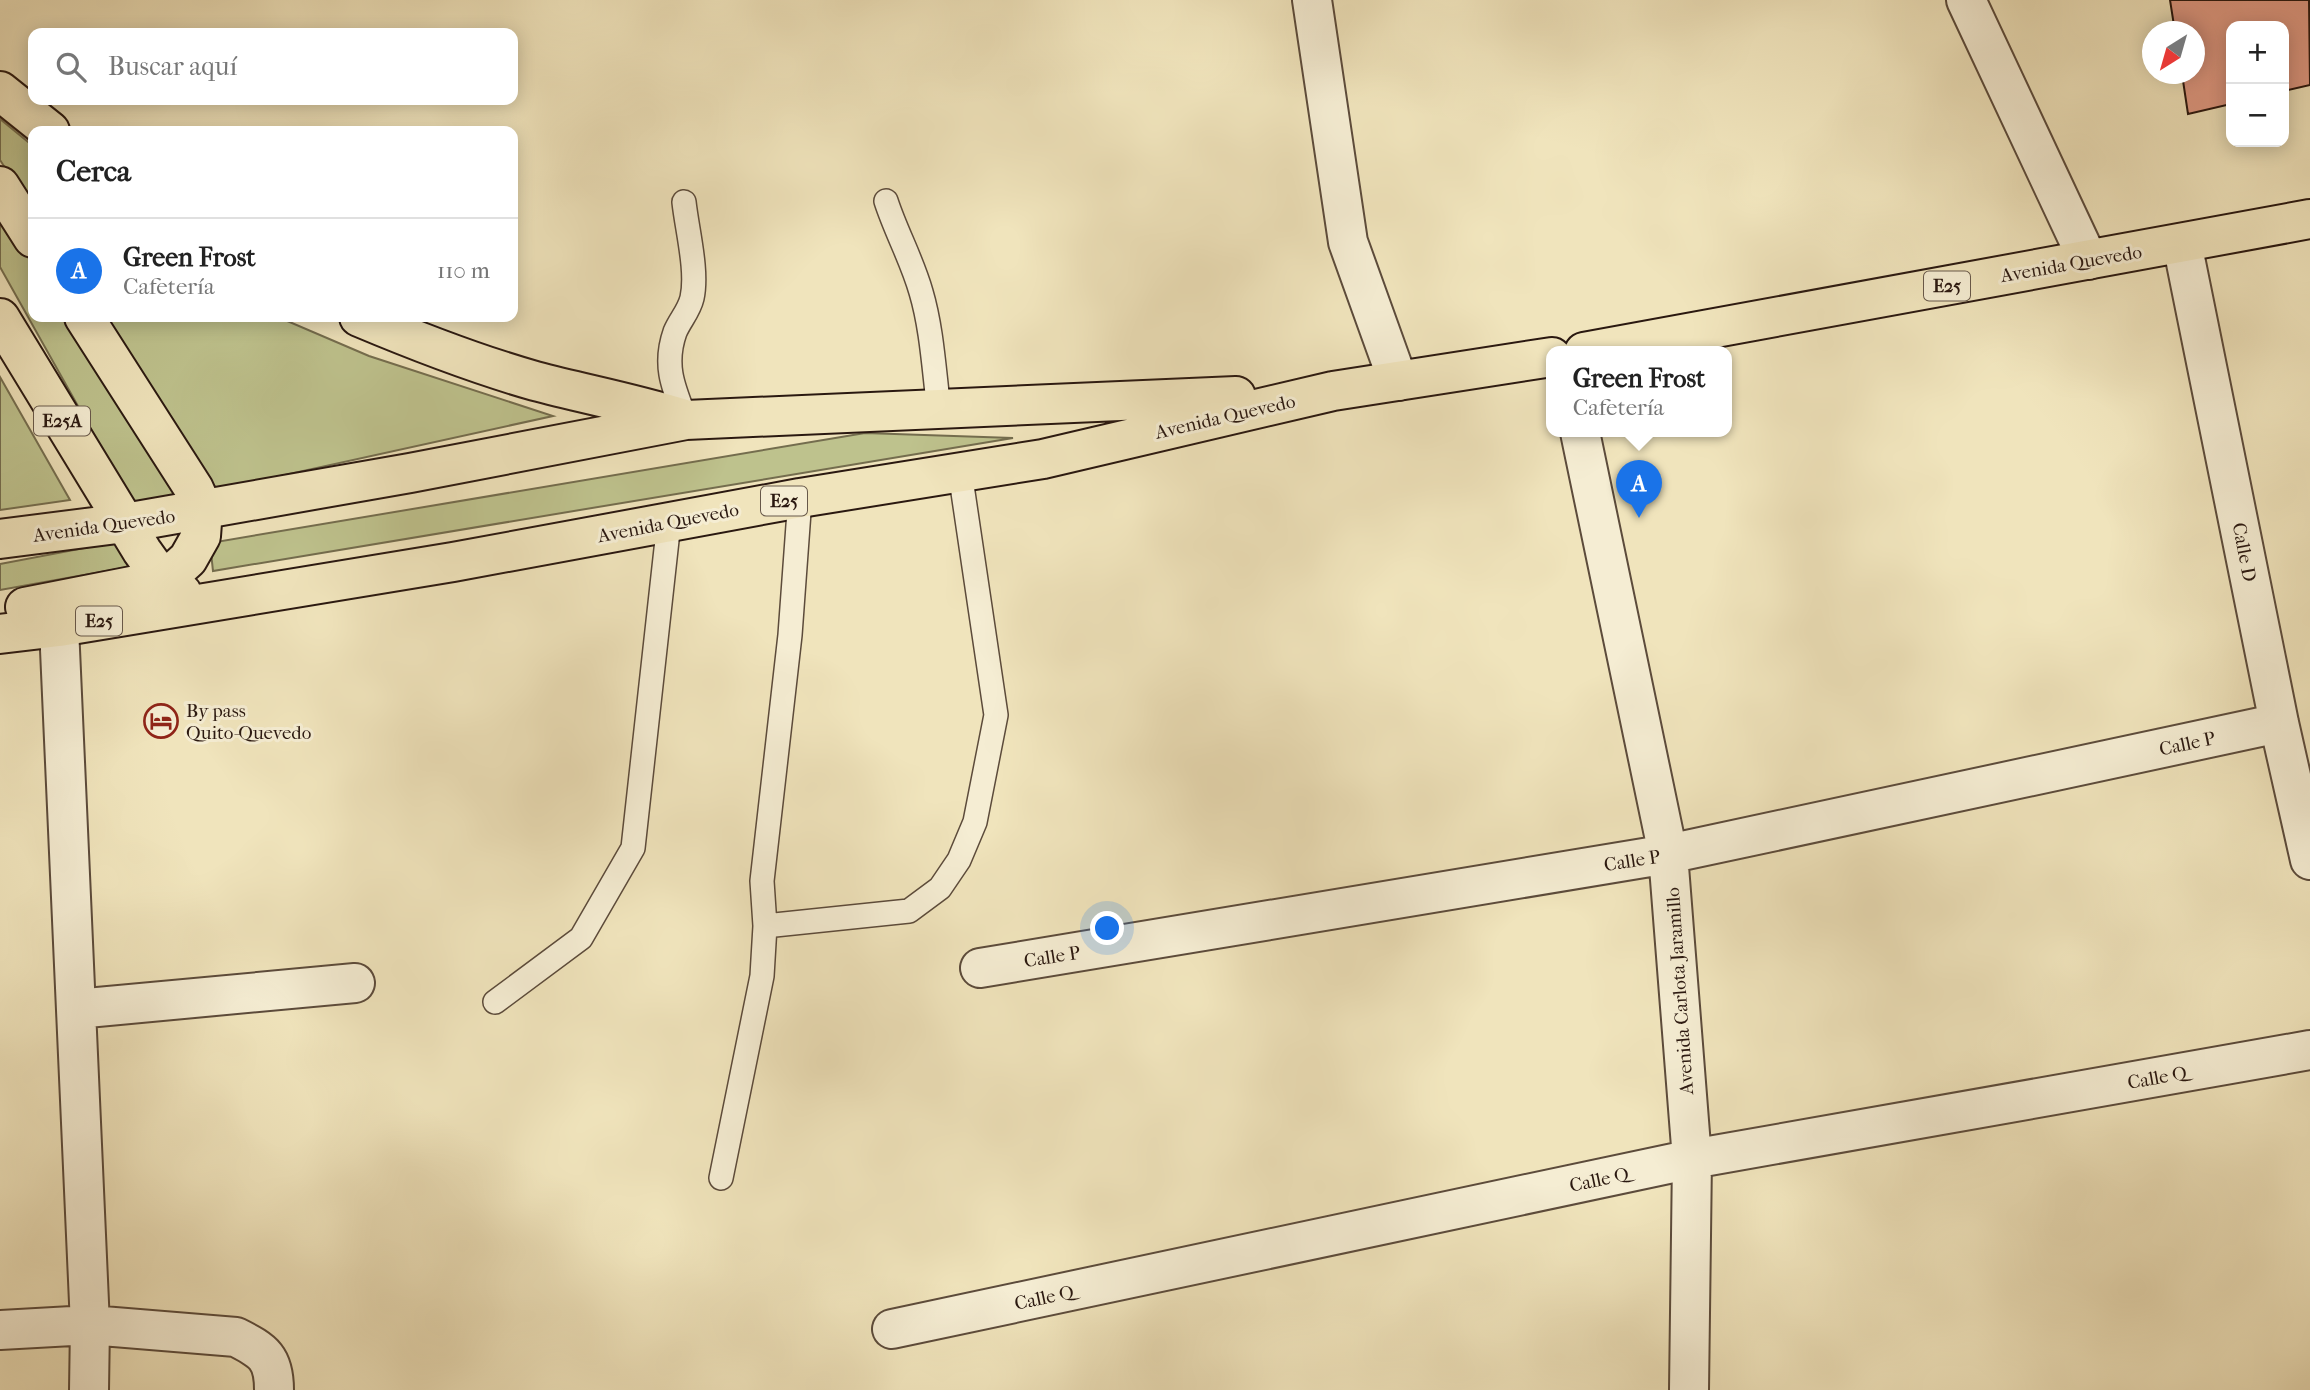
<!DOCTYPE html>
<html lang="es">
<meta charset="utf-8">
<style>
:root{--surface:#fff;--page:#f6f6f6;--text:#222;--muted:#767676;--line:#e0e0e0;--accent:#1a73e8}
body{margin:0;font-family:"IM FELL French Canon",serif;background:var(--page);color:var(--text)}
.controls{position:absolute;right:21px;top:21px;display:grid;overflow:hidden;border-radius:14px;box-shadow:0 4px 18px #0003}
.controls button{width:63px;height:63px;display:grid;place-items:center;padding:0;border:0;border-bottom:2px solid var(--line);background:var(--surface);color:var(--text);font:35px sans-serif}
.compass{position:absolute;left:2142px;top:21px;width:63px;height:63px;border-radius:50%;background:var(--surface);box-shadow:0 4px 18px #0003;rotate:217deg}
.you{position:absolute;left:1108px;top:929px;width:24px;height:24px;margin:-18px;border:5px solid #fff;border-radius:50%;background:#1a73e8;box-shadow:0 0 0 10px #1a73e833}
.badge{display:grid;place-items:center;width:46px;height:46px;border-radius:50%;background:var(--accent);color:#fff;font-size:23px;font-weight:700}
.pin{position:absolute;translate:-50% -58px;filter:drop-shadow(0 2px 4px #0008)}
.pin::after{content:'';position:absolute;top:37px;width:24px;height:21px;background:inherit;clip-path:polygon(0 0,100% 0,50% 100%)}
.popup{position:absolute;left:1546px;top:346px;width:186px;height:91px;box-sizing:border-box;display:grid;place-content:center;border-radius:14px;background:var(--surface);filter:drop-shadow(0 2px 5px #0005);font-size:23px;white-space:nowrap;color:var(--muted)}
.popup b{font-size:26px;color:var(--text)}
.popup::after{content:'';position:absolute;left:50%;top:100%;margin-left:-14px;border:14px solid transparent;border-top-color:var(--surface)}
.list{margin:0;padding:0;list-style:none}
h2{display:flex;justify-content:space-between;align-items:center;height:91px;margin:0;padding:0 28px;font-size:30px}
h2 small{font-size:23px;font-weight:400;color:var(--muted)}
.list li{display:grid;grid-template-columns:46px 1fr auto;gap:21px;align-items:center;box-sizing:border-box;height:105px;padding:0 28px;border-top:2px solid var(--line)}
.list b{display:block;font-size:26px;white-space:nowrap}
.list p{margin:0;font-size:23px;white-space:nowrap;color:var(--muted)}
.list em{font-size:23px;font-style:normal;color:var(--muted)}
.icon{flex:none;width:38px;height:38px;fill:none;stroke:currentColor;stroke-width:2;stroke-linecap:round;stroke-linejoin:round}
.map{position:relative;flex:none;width:2310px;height:1390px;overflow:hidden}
.search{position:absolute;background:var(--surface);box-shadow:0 4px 18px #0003;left:28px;top:28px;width:490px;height:77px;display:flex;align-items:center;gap:18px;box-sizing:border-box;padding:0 24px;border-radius:14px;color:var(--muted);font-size:26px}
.panel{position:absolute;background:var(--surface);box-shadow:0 4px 18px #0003;left:28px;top:126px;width:490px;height:196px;border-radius:14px}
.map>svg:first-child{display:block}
.green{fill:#bec28d;stroke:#746d4e;stroke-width:2}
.building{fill:#e09a84;stroke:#2a1810;stroke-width:2}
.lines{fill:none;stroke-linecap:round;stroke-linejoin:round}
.lane-casing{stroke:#5c4b3b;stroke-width:26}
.street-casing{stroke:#5c4b3b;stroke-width:42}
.highway-casing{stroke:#2a1810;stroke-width:42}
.lane{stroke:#f5edd3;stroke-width:23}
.street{stroke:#f5edd3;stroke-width:38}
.highway{stroke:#f0e4bc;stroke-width:38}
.labels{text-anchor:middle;stroke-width:6;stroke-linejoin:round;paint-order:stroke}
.shield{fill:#f5edd3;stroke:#67584a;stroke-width:2}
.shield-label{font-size:18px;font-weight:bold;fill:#2a1810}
.street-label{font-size:19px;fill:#2a1810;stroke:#f5edd3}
.poi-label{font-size:19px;fill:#2a1810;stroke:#f5edd3;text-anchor:start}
</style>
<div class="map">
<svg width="2310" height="1390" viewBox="0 0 2310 1390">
<rect width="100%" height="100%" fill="#f0e4bc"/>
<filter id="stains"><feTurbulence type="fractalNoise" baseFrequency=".00286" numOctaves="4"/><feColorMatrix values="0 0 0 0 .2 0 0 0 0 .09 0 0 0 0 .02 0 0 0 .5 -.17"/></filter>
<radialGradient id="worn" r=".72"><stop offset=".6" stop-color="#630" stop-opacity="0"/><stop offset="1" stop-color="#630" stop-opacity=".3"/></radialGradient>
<path class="green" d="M0 119 33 146V211L0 160Z
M0 215 33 262V317H70L176 495 134 506 0 267Z
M103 317H278L369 356 553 416 216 490Z
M0 377 70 500 0 510Z
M865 433 1013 438 213 571 210 543Z
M121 541 134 566 0 590V564Z"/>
<path class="building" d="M2170 0H2309L2310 85 2284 91V26H2231V104L2188 114 2182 74H2194V32H2175Z"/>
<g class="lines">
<g class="lane-casing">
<path id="lane" d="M886 201C896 232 912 260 921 292 932 329 934 371 939 410
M684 202C687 230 698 271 692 298 689 311 680 320 675 332 663 366 674 389 686 420
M765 926 909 911 940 888 959 860 975 822 996 715 960 472
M495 1002 581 938 633 848 669 522
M721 1178 762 976 765 926 762 881 790 635 800 498"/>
</g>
<g class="street-casing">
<path id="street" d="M1312 0 1348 242 1398 381
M1966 0 2088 260
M2182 243 2279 723 2310 860
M1580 432 1668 854 1692 1159 1689 1390
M59 627 90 1325 89 1390
M980 968 1668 854 2279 723
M76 1009 355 983
M892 1329 1692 1159 2310 1050
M0 1330 90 1325 236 1337C264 1351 274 1358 274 1390"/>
</g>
<g class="highway-casing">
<path id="highway" d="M0 91 50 131
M0 186 33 238
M359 317C416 341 475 364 535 381 584 394 633 403 681 418
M0 318 142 551 152 565 182 593
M1584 352 2310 219
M0 539 125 523 410 473 686 420 1236 396
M25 607 152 582 165 577 177 569 188 559 201 536 203 509 194 489 84 317
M0 634 59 627 453 562 800 498 1043 459 1333 391 1552 357"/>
</g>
<use href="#lane" class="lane"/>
<use href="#street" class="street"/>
<use href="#highway" class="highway"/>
</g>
<defs>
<g id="hotel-ring" transform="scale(1.75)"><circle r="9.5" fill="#f5edd3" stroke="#8f2418" stroke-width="1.5"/><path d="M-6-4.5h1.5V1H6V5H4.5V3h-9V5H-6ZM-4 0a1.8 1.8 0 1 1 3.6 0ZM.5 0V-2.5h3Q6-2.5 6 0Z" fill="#8f2418"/></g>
</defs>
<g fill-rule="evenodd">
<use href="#hotel-ring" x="161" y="721"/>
</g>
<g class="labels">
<g class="shield">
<rect x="1924" y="271.5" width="46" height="29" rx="5"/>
<rect x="34" y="406.5" width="56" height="29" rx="5"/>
<rect x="761" y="486.5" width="46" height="29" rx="5"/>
<rect x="76" y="606.5" width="46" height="29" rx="5"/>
</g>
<g class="shield-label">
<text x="1947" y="292">E25</text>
<text x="62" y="427">E25A</text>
<text x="784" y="507">E25</text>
<text x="99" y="627">E25</text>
</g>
<g class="street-label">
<text transform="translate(2071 263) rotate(-10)" y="7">Avenida Quevedo</text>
<text transform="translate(1225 416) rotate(-13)" y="7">Avenida Quevedo</text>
<text transform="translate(668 522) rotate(-11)" y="7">Avenida Quevedo</text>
<text transform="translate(104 525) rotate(-8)" y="7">Avenida Quevedo</text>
<text transform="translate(2245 552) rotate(79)" y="7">Calle D</text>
<text transform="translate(2187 743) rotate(-12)" y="7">Calle P</text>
<text transform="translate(1632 860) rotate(-9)" y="7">Calle P</text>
<text transform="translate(1052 956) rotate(-9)" y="7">Calle P</text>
<text transform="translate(1679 991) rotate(-94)" y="7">Avenida Carlota Jaramillo</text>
<text transform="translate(2157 1077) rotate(-10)" y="7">Calle Q</text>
<text transform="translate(1599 1179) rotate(-12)" y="7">Calle Q</text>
<text transform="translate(1044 1297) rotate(-12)" y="7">Calle Q</text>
</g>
<g class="poi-label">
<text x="186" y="717">By pass<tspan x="186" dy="22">Quito-Quevedo</tspan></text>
</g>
</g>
<rect width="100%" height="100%" filter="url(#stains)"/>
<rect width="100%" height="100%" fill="url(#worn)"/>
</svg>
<div class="controls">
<button>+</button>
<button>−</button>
</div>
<svg class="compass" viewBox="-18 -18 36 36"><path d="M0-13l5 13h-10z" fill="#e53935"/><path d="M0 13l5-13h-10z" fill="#767676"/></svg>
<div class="you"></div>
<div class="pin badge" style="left:1639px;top:518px">A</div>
<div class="popup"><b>Green Frost</b>Cafetería</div>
<div class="search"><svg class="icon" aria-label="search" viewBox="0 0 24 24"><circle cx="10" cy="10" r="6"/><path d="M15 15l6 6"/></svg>Buscar aquí</div>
<section class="panel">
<h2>Cerca<small></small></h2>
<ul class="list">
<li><span class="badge">A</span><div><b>Green Frost</b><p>Cafetería</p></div><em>110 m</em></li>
</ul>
</section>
</div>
